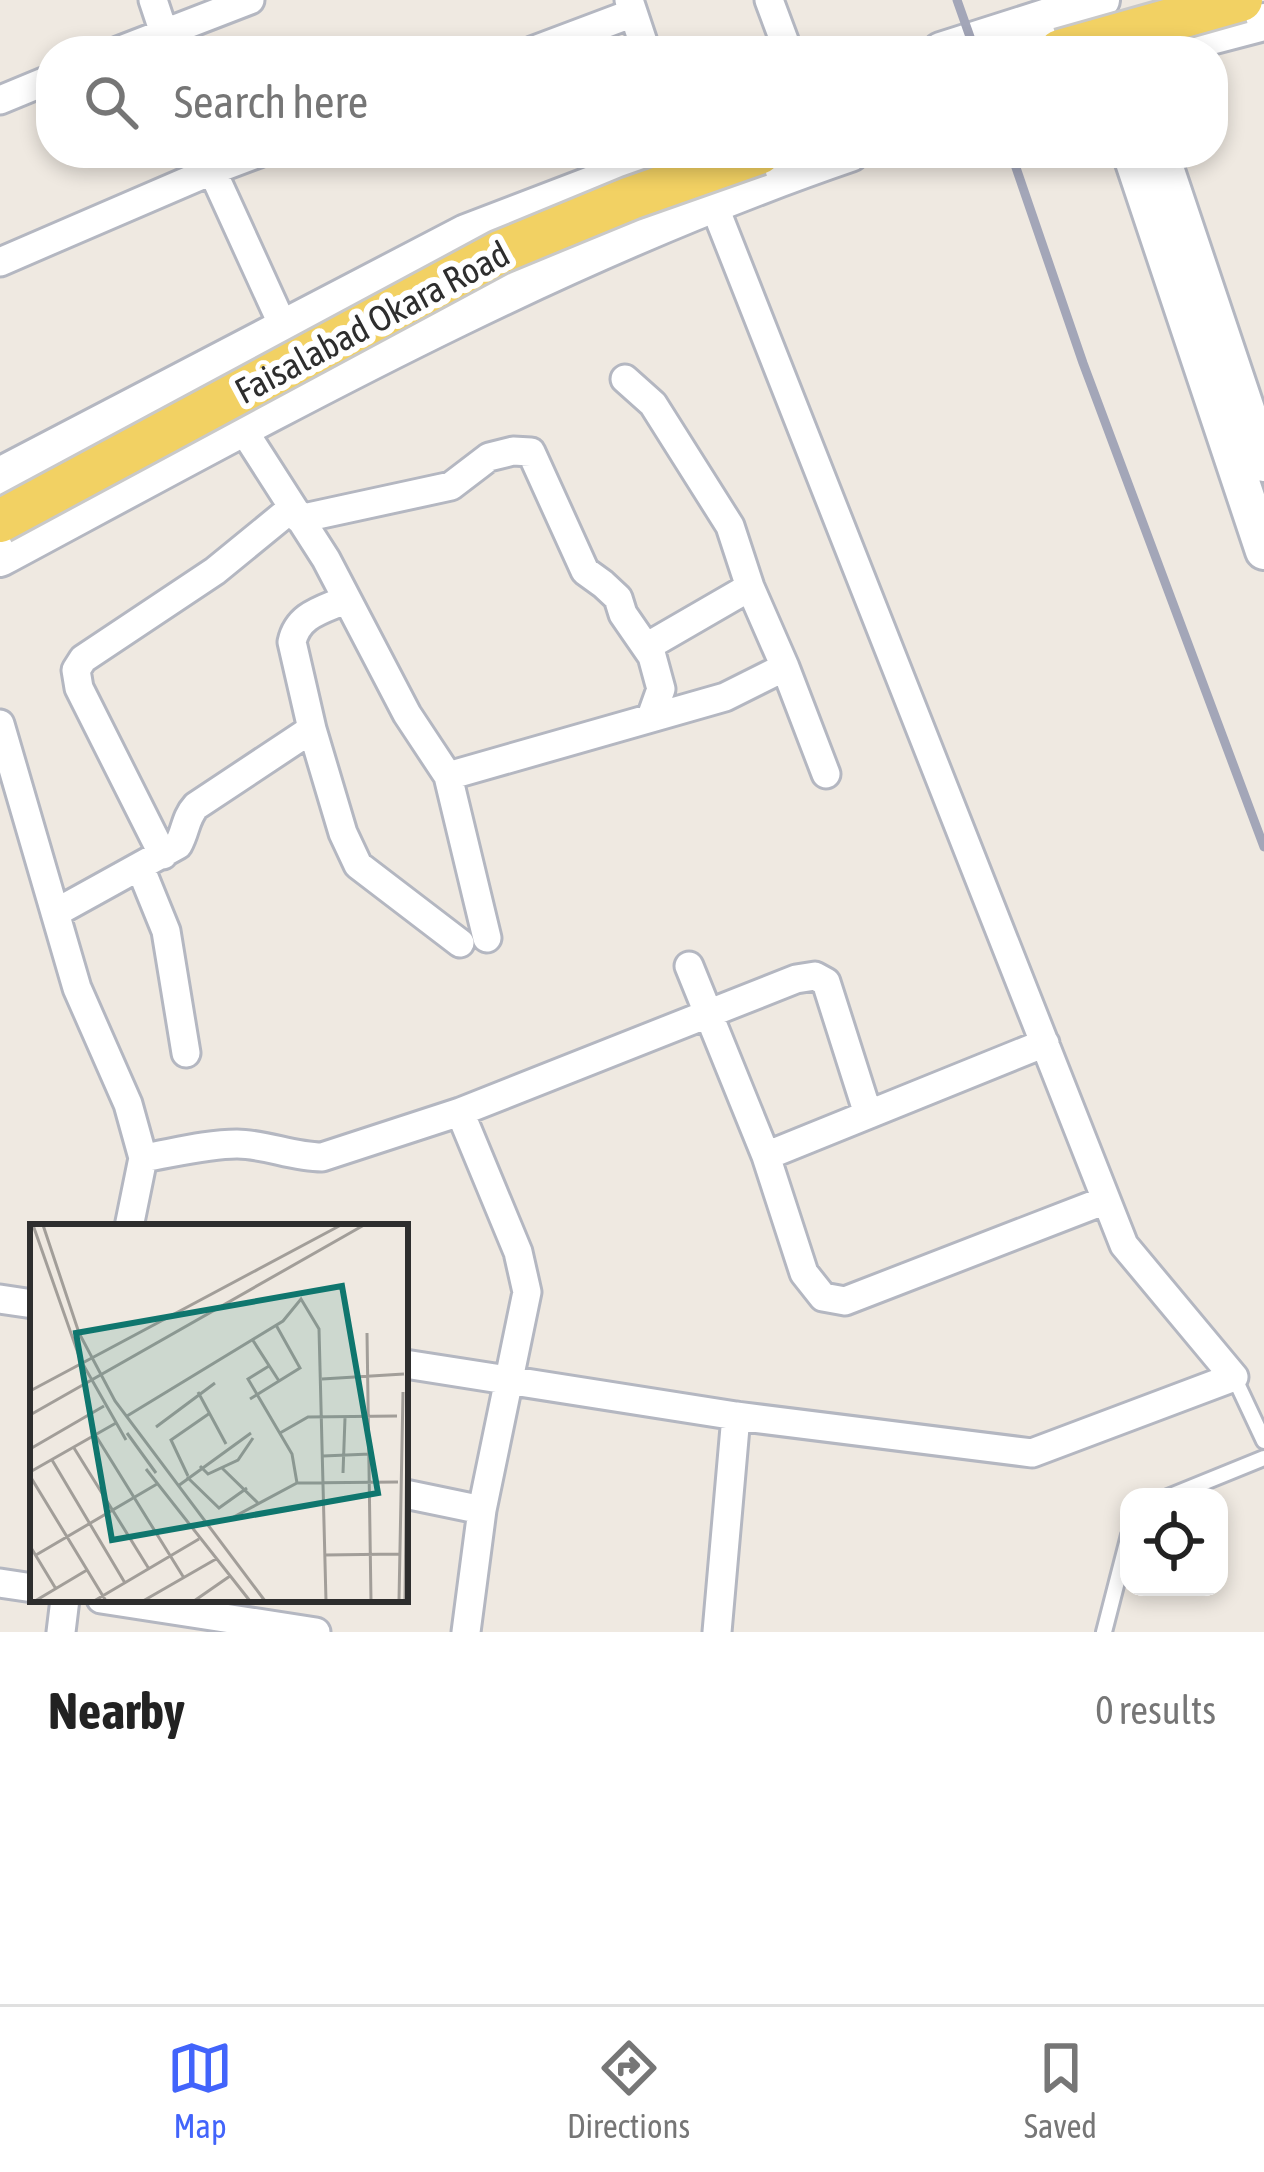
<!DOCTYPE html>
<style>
:root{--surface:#fff;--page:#f2f2f2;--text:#222;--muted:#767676;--line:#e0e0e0;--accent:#4264fb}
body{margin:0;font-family:"Asap Condensed",sans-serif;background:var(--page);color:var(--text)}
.controls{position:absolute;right:36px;bottom:36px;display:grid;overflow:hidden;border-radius:24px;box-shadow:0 6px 18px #0003}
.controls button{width:108px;height:108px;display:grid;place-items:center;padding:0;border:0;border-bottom:3px solid var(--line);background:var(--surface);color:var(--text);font:60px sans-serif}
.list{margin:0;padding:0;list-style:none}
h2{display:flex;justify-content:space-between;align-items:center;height:156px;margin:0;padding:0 48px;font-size:51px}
h2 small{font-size:39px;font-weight:400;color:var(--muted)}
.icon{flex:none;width:66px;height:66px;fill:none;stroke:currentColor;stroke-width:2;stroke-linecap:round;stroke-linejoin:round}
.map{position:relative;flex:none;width:1264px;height:1632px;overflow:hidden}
.search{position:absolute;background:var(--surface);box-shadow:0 6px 18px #0003;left:36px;right:36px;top:36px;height:132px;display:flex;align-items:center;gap:30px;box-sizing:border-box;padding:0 42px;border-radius:48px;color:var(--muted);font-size:45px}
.sheet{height:372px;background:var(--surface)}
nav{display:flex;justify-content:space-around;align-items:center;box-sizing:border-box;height:168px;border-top:3px solid var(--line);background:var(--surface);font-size:33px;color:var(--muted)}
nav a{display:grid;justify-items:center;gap:6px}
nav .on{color:var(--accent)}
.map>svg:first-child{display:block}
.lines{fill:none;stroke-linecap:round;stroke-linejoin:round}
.service-casing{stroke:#b4b7c1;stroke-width:20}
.minor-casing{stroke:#b4b7c1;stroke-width:33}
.secondary-casing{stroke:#b4b7c1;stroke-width:42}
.service{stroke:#fff;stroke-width:14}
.minor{stroke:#fff;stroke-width:27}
.secondary{stroke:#fff;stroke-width:36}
.rail{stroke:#a3a6b8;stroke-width:9}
.primary-bridge-casing{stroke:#c9c9c9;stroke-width:48;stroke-linecap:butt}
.primary-bridge{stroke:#f2d163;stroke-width:42}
.labels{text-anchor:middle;stroke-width:12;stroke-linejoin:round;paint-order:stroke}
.street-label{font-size:36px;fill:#2e2e2e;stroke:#fff}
.inset-road{fill:none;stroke:#a29e99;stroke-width:3}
.view{fill:#0f766e;fill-opacity:0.15;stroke:#0f766e;stroke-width:6}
.inset-edge{fill:none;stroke:#2e2e2e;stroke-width:6}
</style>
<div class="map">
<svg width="1264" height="1632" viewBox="0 0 1264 1632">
<rect width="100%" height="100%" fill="#efe9e1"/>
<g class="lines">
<g class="service-casing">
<path id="service" d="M1234 1377 1264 1441
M1168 1497 1264 1458
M1104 1632 1129 1535"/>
</g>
<g class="minor-casing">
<path id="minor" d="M153 0 170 51
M629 0 646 51
M769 0 788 51
M118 51 250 0
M532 51 633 13
M0 100 51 79
M206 157 284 328
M0 262 211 171 259 153
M625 379 653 404 730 526 750 587 785 667 826 774
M242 428 326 559 407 714 448 776 487 938
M299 519 451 486 489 457 513 451 531 452 585 571 603 584 618 598 623 614 652 656 661 689 651 717
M347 599C323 610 298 614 292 642L312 729 343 833 358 865 460 943
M648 646 750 587
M0 724 77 988 128 1104 143 1158 129 1227
M448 776 725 697 785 667
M163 855 79 688 76 670 83 659 215 571 292 508
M140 867 166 931 186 1053
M55 913 178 845C186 831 185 818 196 806L312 729
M689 966 766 1156 804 1273 823 1297 845 1301 1106 1200
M460 1112 518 1252 527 1292 482 1510 466 1632
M766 1156 1045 1043
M143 1158C173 1153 207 1144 237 1144 266 1144 292 1157 322 1157L460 1112 796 979 815 976 826 982 868 1114
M0 1299 33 1304
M405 1364 736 1416 1032 1453 1234 1377 1124 1245 708 190
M405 1494 482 1510
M0 1583 33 1588
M101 1599 316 1632
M61 1632 65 1599
M717 1632 736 1416"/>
</g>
<g class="secondary-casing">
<path id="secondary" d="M941 51 1101 0
M1153 51 1264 22
M1131 153 1264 551
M1160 153 1264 463
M0 476 466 233 675 153
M0 558C276 410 552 255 850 153"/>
</g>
<use href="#service" class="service"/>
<use href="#minor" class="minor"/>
<use href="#secondary" class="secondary"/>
<path class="rail" d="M957 0 975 51
M1011 153 1083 363 1264 847"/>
<g class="primary-bridge-casing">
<path id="primary-bridge" d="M1060 51 1241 0
M0 521 500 252 631 198 759 153"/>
</g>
<use href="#primary-bridge" class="primary-bridge"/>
</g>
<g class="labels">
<g class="street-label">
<text transform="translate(372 322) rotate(-28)" y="13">Faisalabad Okara Road</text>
</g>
</g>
<g transform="translate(30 1224)">
<rect width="378" height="378" fill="#efe9e1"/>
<path class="inset-road" d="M3 1 50 135 96 216M13 1 49 109 85 177 235 377M337 109 341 377M222 115 249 157M239 142 218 155 262 230 267 259M292 155 374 150M0 167 311 1M168 168 196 220M220 175 270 144 246 101M0 191 334 1M97 192 253 97 271 75 289 105 296 377M126 203 185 159M97 209 126 249M250 209 278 193 367 192M66 212 154 354M44 224 119 345M0 225 74 182M293 232 340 230M22 236 95 359M170 242 178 250 208 236 223 214M192 244 229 280M116 245 220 377M0 248 86 199M313 249 315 194M0 252 76 377M158 252 141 216 180 189M157 253 189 284 217 264M148 262 221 209M198 296 267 259 368 258M0 322 26 365M6 331 127 260M295 331 369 330M5 377 57 346M64 377 169 315M113 377 186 335M164 377 200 352M369 377 373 168M375 377 378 121"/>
<path class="view" d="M312 62 348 269 82 316 46 109Z"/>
<rect width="378" height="378" class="inset-edge"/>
</g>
</svg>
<div class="controls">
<button><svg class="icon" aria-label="locate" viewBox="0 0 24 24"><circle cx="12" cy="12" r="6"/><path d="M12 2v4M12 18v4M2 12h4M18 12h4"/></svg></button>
</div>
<div class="search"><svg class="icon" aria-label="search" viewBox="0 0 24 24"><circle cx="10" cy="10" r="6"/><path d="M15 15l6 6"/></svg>Search here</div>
</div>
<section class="sheet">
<h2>Nearby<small>0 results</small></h2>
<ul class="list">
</ul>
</section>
<nav>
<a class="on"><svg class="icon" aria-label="map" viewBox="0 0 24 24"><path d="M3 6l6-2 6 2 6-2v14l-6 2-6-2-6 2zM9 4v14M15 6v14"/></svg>Map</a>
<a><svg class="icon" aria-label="directions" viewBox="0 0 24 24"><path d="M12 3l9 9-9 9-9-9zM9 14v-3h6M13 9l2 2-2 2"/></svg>Directions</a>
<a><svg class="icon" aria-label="saved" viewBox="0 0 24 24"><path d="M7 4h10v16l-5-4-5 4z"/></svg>Saved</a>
</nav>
